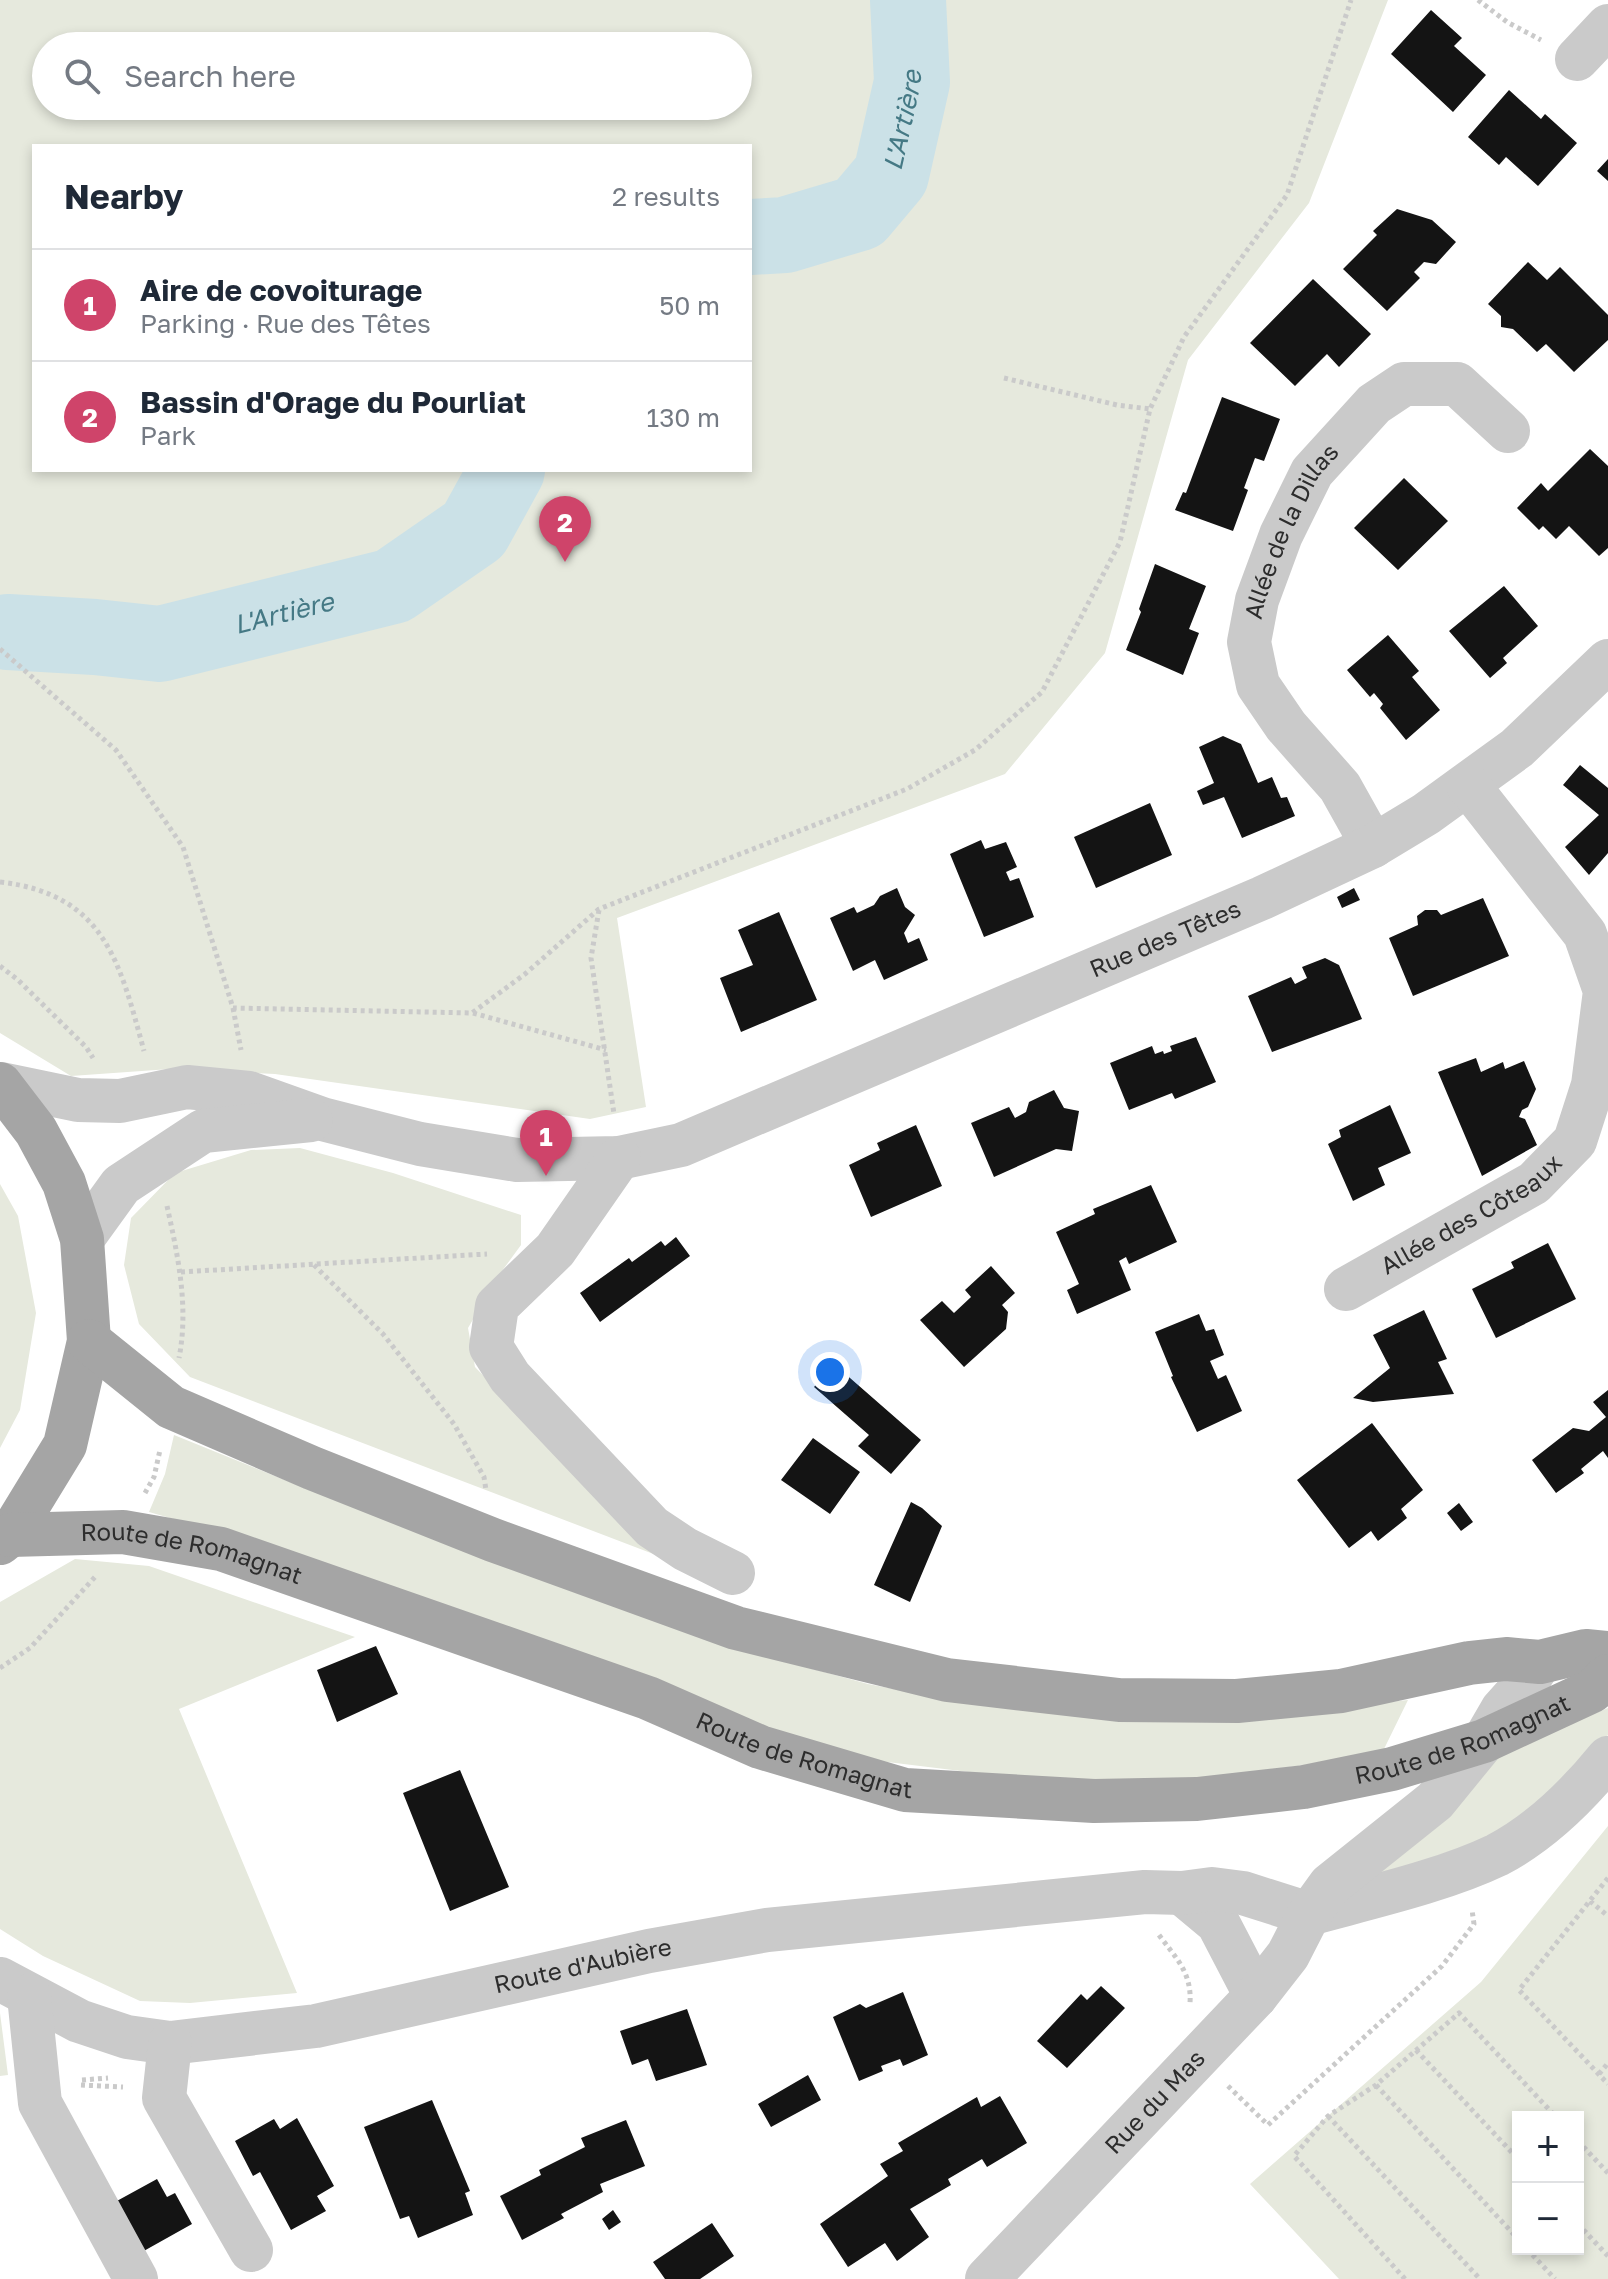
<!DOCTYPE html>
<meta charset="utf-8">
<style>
:root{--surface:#fff;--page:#f2f2f3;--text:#1f2937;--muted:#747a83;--line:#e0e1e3;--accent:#cf446a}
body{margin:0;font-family:"Golos Text",sans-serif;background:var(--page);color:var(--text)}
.controls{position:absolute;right:24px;bottom:24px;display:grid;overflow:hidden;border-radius:0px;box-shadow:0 4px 12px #0003}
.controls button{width:72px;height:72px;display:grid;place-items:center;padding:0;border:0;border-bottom:2px solid var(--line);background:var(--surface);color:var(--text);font:40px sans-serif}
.you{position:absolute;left:830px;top:1372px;width:28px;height:28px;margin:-20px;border:6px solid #fff;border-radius:50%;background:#1a73e8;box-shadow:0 0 0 12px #1a73e833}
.badge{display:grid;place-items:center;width:52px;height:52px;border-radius:50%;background:var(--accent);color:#fff;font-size:26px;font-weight:700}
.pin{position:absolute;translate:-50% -66px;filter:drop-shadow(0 2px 4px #0008)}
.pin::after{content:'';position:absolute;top:42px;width:28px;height:24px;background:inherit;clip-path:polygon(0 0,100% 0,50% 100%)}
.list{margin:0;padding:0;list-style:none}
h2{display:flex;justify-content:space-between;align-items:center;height:104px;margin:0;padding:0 32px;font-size:34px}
h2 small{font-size:26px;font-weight:400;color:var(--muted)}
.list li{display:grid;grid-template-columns:52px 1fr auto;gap:24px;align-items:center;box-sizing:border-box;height:112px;padding:0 32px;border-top:2px solid var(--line)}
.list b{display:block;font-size:30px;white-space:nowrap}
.list p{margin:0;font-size:26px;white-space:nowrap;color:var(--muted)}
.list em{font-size:26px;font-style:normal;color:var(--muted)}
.icon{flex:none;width:44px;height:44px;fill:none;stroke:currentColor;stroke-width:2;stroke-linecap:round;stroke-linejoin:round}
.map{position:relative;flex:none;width:1608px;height:2279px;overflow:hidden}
.search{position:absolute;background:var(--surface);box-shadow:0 4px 12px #0003;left:32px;top:32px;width:720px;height:88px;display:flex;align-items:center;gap:20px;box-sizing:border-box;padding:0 28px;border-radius:44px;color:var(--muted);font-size:30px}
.panel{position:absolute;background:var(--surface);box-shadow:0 4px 12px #0003;left:32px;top:144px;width:720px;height:328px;border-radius:0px}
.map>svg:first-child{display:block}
.green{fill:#e6e9dd;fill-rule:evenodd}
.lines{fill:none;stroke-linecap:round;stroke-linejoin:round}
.river{stroke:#cbe1e7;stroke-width:76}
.building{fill:#141414}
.path{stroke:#cacaca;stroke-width:5;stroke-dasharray:4 4;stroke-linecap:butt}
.minor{stroke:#cacaca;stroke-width:44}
.major{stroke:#a5a5a5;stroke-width:44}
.labels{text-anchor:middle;stroke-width:8;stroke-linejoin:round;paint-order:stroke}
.street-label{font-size:24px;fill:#2d2d2d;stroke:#fff}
.water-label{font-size:26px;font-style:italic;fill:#457985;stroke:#fff}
</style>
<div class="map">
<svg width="1608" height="2279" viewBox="0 0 1608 2279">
<rect width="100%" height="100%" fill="#fff"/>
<path class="green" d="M0 0H1388L1309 203 1188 360 1105 653 1005 774 617 918 646 1107 590 1119 275 1074 170 1069 71 1076 0 1033ZM46 46H738V106H46ZM34 146H750V470H34Z
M300 1148 393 1173 521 1215V1245L499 1275 468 1328 475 1367 656 1555 190 1377 139 1324 124 1265 131 1218 175 1173 251 1150Z
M0 1184 18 1216 36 1313 20 1410 0 1448Z
M174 1435 312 1491 729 1646 868 1684 978 1705 1263 1715 1408 1700 1384 1749 1352 1759 1182 1781 1066 1784 871 1760 749 1722 229 1535 149 1512 165 1474Z
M75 1559 149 1566 355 1637 179 1709 297 1993 190 2003 140 2001 43 1956 0 1929V1602Z
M1608 1708V1735L1582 1767 1498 1834 1381 1876 1378 1867 1500 1752Z
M1608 1826V2279H1339L1250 2184 1481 1982ZM1518 2117H1578V2249H1518Z
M0 2013 8 2075 0 2076Z"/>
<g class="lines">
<g class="river">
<path id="s1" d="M750 237 785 235 859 213 891 175 912 82 908 0"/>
<path id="s2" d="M8 632 95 637 160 644 393 586 474 530 507 470"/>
</g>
</g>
<path class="building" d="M1431 10 1462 38 1454 46 1486 75 1453 112 1391 54Z
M1509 90 1541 119 1545 114 1577 143 1538 186 1506 157 1499 165 1468 137Z
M1608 159V181L1597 171Z
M1397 209 1432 220 1456 242 1436 264 1424 262 1414 272 1420 278 1387 311 1343 269 1377 235 1373 231Z
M1528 262 1547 280 1560 267 1608 315V340L1574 372 1546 344 1537 352 1513 329 1501 327V316L1488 304Z
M1313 279 1371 334 1339 367 1327 354 1295 386 1250 343Z
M1222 397 1280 419 1264 461 1255 458 1244 488 1248 490 1233 531 1175 510 1183 492 1186 493Z
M1590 449 1608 466V548L1599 556 1569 526 1556 539 1543 526 1539 530 1517 508 1541 483 1548 491Z
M1404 478 1448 521 1398 570 1354 528Z
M1155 564 1206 586 1189 629 1199 633 1183 675 1126 650 1141 612 1139 609Z
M1504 586 1538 626 1503 658 1507 663 1490 678 1449 631Z
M1388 635 1419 671 1412 677 1440 710 1406 740 1380 708 1383 704 1374 693 1370 697 1347 670Z
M1223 736 1241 744 1258 783 1272 777 1281 798 1287 797 1295 816 1242 838 1224 797 1203 805 1197 791 1214 783 1199 747Z
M1580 765 1608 788V853L1589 875 1565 847 1599 815 1563 785Z
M1150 803 1172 855 1096 888 1074 837Z
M981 840 985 849 1006 842 1017 867 1006 872 1010 881 1019 878 1034 917 984 937 950 854Z
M897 888 905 907 915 915 904 933 908 943 919 938 928 960 884 980 875 960 853 971 830 918 854 907 857 913 874 905 880 896Z
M1354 888 1360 900 1342 908 1337 897Z
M1483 898 1509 956 1413 996 1389 938 1418 925 1417 916 1425 910H1437L1441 915Z
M779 912 817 1000 741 1032 720 978 753 965 738 930Z
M1325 958 1339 965 1362 1019 1272 1052 1248 996 1291 977 1295 984 1307 978 1302 967Z
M1196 1037 1216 1082 1175 1099 1172 1093 1129 1110 1110 1063 1152 1046 1155 1054 1163 1051 1164 1054 1172 1051 1170 1046Z
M1476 1058 1481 1072 1503 1062 1505 1069 1524 1061 1536 1089 1528 1107 1522 1110 1519 1117 1525 1119 1537 1145 1482 1176 1438 1072Z
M1054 1090 1064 1108 1079 1111 1072 1151 1056 1149 994 1177 971 1123 1009 1107 1015 1118 1026 1112 1029 1102Z
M1390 1105 1411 1153 1378 1168 1385 1185 1353 1201 1328 1144 1341 1137 1339 1130Z
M916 1125 942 1186 871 1217 849 1165 880 1150 877 1143Z
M1151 1185 1177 1242 1129 1264 1126 1257 1119 1261 1131 1290 1077 1314 1067 1290 1079 1284 1056 1232 1095 1214 1093 1209Z
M676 1237 690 1256 600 1322 580 1293 629 1258 632 1262 661 1241 665 1246Z
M1548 1243 1576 1299 1496 1338 1472 1289 1514 1268 1511 1262Z
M991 1266 1015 1293 1002 1305 1008 1312 1006 1329 964 1367 920 1320 942 1301 954 1313 971 1297 965 1290Z
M1424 1310 1447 1359 1438 1362 1454 1394 1373 1402 1353 1398 1390 1368 1373 1335Z
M1199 1314 1206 1331 1214 1329 1224 1355 1210 1361 1218 1379 1226 1375 1242 1411 1197 1432 1171 1377 1173 1376 1155 1332Z
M834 1364 921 1440 891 1474 858 1446 869 1435 814 1387Z
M1608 1390V1458L1603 1451 1581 1469 1584 1473 1556 1493 1532 1460 1573 1428 1589 1431 1606 1417 1593 1402Z
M1372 1423 1423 1490 1401 1509 1407 1518 1378 1541 1371 1531 1349 1548 1297 1480Z
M813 1438 860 1472 830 1514 781 1480Z
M911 1502 922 1508 942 1526 910 1602 874 1585Z
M1459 1503 1473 1522 1461 1531 1447 1513Z
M376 1646 398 1694 337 1722 317 1670Z
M460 1770 509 1887 450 1911 403 1793Z
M1101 1986 1125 2008 1067 2068 1037 2041 1081 1994 1087 2000Z
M903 1992 928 2055 903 2066 900 2059 881 2066 883 2071 859 2081 833 2017 860 2004 866 2008Z
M687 2009 707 2065 656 2081 648 2059 632 2065 620 2031Z
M808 2075 821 2100 771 2127 758 2104Z
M1000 2096 1027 2143 987 2167 982 2159 948 2179 951 2185 910 2209 929 2237 897 2261 885 2243 848 2267 820 2224 888 2176 880 2164 903 2151 898 2143 977 2097 981 2107Z
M432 2100 470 2191 465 2193 473 2215 418 2238 409 2216 400 2219 364 2127Z
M297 2118 334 2186 317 2196 326 2211 291 2230 260 2172 253 2176 235 2141 274 2119 280 2129Z
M626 2120 645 2166 600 2184 603 2192 561 2214 564 2218 522 2240 500 2196 541 2175 539 2170 585 2147 581 2138Z
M157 2179 167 2197 175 2193 192 2224 142 2252 115 2202Z
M613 2210 621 2222 609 2230 602 2219Z
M712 2223 734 2256 700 2279H665L653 2262Z"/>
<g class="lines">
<path class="path" d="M1478 0 1507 22 1541 40
M1004 378 1117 405 1150 409
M0 649 116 750 183 847 233 1008 472 1013 525 974 599 909 907 789 975 750 1042 692 1120 542 1150 409 1184 337 1287 195 1351 0
M0 882C105 894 120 963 144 1051
M599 910 591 958 614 1114
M0 966 18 980 86 1047 93 1058
M233 1008 241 1050
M473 1013 606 1050
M167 1206C178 1256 189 1307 179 1358
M314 1265 383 1334 454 1424 484 1477 486 1490
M181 1272 487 1254
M145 1493 154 1477 160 1450
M0 1668 30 1648 95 1577
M1608 1878 1519 1990 1608 2084
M1590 1901 1608 1916
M1159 1935C1175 1957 1192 1972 1190 2003
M1416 2050 1518 2159
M1599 2074 1608 2063
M82 2080 108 2078
M81 2085 123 2087
M1376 2085 1518 2239
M1228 2086 1268 2125 1442 1966 1474 1924 1472 1910
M1328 2116 1480 2279
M1578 2141 1608 2173
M1578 2224 1608 2256
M1527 2249 1555 2279
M1405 2279 1294 2156 1328 2116 1376 2085 1459 2013 1556 2117"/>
<g class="minor">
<path d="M1577 59 1608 26"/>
<path id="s3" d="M1373 846 1340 787 1286 726 1258 685 1249 642 1257 600 1281 535 1312 472 1374 404 1404 384H1457L1508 431"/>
<path id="s4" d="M1 1084 78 1100 120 1101 187 1087 249 1093 322 1119 420 1144 517 1160 619 1158 681 1145 1262 898 1373 846 1426 814 1517 748 1608 661"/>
<path d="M619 1158 555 1250 497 1306 491 1347 510 1377 652 1527 685 1549 733 1573"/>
<path d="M82 1239 121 1185 203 1131 311 1120"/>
<path id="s5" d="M1346 1289 1534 1183 1575 1141 1593 1085 1605 991 1585 934 1468 785"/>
<path d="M1182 1893 1218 1923 1256 1996"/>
<path d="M1309 1914C1367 1898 1443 1881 1497 1855 1539 1833 1578 1795 1608 1758"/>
<path id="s6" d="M0 1979 79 2021 127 2037 170 2043 316 2026 649 1951 767 1930 1145 1892 1182 1893 1212 1889 1243 1893 1309 1914"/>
<path d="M29 1996 40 2103 136 2279"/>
<path d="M170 2043 164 2098 251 2250"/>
<path id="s7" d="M987 2279 1256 1996 1288 1955 1309 1914 1330 1885 1435 1801 1484 1741 1502 1710 1527 1682 1540 1662"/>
</g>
<g class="major">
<path d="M0 1084 36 1131 64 1183 82 1239 89 1341 65 1445 10 1535 0 1543"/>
<path d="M89 1341 171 1407 312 1468 493 1540 736 1628 947 1680 1119 1700 1237 1701 1341 1691 1469 1663 1506 1659 1540 1662 1586 1651 1608 1653"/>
<path id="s8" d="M10 1535 123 1532 221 1549 648 1698 760 1747 905 1790 1094 1801 1197 1799 1304 1787 1392 1769 1484 1741 1592 1691 1608 1676"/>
</g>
</g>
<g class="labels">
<g class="street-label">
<text dy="8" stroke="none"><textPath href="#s3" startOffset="362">Allée de la Dillas</textPath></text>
<text dy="8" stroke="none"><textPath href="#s4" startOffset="1220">Rue des Têtes</textPath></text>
<text dy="8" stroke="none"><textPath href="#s5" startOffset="146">Allée des Côteaux</textPath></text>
<text dy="8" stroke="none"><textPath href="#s8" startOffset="184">Route de Romagnat</textPath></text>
<text dy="8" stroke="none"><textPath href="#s8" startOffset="1504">Route de Romagnat</textPath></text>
<text dy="8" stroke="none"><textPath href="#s8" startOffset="832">Route de Romagnat</textPath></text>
<text dy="8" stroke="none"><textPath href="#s6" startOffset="604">Route d'Aubière</textPath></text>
<text dy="8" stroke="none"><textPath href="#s7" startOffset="244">Rue du Mas</textPath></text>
</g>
<g class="water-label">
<text dy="9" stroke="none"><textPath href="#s1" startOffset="218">L'Artière</textPath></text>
<text dy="9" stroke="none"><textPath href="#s2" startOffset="280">L'Artière</textPath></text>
</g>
</g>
</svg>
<div class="controls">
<button>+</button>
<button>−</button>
</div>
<div class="you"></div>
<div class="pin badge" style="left:546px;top:1176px">1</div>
<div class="pin badge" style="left:565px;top:562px">2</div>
<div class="search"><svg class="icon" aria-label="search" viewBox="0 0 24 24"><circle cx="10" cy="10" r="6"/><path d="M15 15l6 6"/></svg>Search here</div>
<section class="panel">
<h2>Nearby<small>2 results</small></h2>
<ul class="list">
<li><span class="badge">1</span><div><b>Aire de covoiturage</b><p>Parking · Rue des Têtes</p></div><em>50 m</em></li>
<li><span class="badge">2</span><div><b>Bassin d'Orage du Pourliat</b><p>Park</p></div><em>130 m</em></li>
</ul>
</section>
</div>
